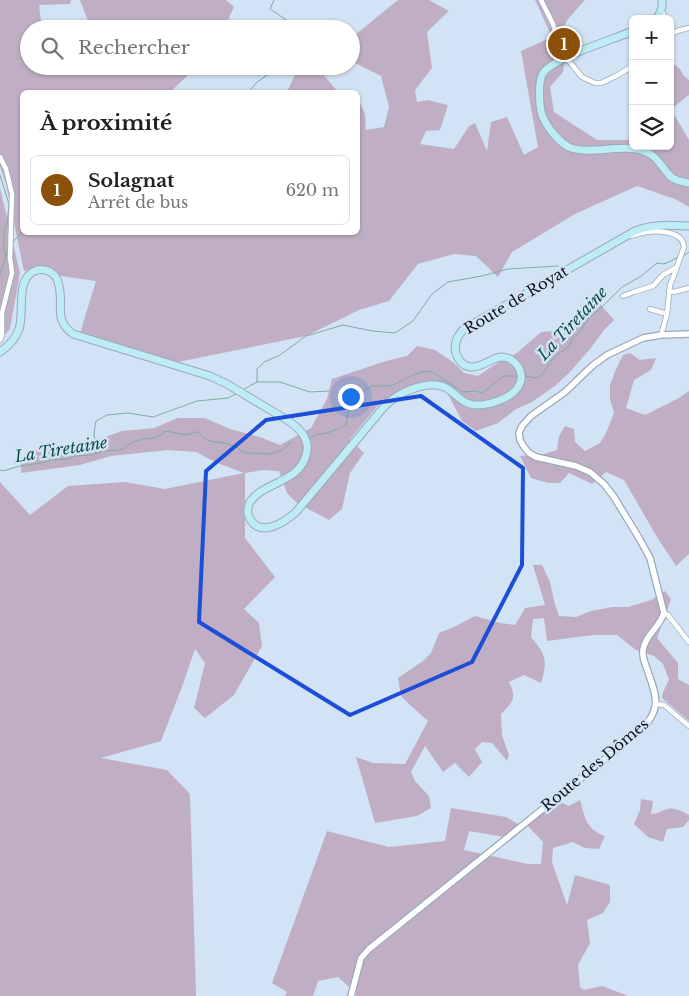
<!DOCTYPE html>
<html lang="fr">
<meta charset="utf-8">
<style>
:root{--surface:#fff;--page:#f2f2f2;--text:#202124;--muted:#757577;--line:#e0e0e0;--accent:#8b500a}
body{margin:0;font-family:"Libre Baskerville",serif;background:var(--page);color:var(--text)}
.controls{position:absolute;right:15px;top:15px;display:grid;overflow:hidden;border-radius:8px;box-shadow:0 1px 4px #0004}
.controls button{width:45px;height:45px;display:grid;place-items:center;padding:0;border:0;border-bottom:1px solid var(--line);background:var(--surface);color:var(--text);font:25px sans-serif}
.you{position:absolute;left:350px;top:396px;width:18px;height:18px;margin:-12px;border:4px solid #fff;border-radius:50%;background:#1a73e8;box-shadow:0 0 0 8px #1a73e833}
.badge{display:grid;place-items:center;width:32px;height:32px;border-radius:50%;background:var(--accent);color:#fff;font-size:16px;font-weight:700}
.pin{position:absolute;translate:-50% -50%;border:2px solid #fff;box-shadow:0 1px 5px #0006}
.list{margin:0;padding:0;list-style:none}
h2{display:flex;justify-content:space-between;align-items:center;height:65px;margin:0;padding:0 20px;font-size:21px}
h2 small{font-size:16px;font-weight:400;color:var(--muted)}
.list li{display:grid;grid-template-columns:32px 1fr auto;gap:15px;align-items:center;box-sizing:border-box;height:70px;margin:0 10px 10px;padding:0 10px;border:1px solid var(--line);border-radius:8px}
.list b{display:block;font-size:19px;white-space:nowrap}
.list p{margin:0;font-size:16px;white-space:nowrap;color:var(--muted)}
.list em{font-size:16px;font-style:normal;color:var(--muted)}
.icon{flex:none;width:28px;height:28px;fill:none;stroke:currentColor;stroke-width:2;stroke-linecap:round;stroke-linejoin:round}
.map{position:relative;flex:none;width:689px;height:996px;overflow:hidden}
.search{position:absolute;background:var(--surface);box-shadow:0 1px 4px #0004;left:20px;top:20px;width:340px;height:55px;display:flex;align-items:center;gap:12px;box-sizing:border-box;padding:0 18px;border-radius:28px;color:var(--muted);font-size:19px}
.panel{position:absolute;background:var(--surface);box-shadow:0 1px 4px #0004;left:20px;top:90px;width:340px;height:145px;border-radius:8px}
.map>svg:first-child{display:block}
.green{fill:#c0afc4}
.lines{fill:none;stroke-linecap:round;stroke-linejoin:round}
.stream{stroke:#7faca2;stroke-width:1}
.minor-casing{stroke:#99a9ba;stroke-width:6}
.tertiary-casing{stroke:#99a9ba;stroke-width:8}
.secondary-casing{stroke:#99a9ba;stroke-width:9}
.minor{stroke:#fff;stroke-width:4.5}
.tertiary{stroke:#fff;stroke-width:5.5}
.secondary{stroke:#beecf4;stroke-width:7}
.marked{fill:none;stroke:#1d4ed8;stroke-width:4;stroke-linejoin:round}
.labels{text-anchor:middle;stroke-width:5;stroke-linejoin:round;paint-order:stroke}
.street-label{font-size:15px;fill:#0e141a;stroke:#d2e3f5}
.water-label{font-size:16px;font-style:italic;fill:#0a4d43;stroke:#d2e3f5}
</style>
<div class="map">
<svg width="689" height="996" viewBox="0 0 689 996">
<rect width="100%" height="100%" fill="#d2e3f5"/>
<path class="green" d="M0 0H71L70 4 39 5 42 29H29V66H198L170 92H22V232H358V99L365 114 366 130 384 127 389 107 381 76 351 61V38L398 0H429L449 11 427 32 432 68 415 90 417 102 428 100 448 105 440 130 426 131 420 144 454 149 469 126 475 123 487 151 491 122 507 117 524 155 538 147 521 51 552 37 535 0H585L568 19 562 30 565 58 563 72 550 87 554 112 597 140H633V146H670V61L680 69 684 76 689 80V95L671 109 689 140V207L675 199 637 186 575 214 512 252 498 277 476 256 454 254 418 264 389 301 359 310 306 336 173 363 80 333 96 281 61 276 44 268 24 271 6 184 0 167Z
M80 0H226L234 7 224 29H91Z
M299 66H316L338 92H287Z
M0 188 20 273 10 329 0 340Z
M600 304 614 320 604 330 590 349 570 372 555 386 532 402 516 409 498 423 476 431 462 421 442 383H419L380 403 350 439 364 453 350 473 342 509 329 520 297 503 287 493 279 471 264 470 245 473V538L275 577 244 609 259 623 262 646 234 695 205 718 194 708 205 663 195 649 183 684 161 741 101 758 167 770 190 794 196 996H0V482L30 515 68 486 125 482 165 489 244 473 215 462 196 452 168 450 111 456 80 465 21 473V459L36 450 97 440 122 431 154 428 178 418H205L230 429 260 437 280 445 311 428 327 399 332 379 386 361 407 356 417 346 435 350 453 362 464 373 478 376 494 365 517 353 541 332 553 331Z
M630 353 640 360 656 358 651 370 634 380 626 408 645 415 679 398 689 391V554L676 566 657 537 624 480 606 472 592 484 569 473 560 483H548L531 478 520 456 544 454 557 450 559 436 565 426 574 429 575 442 585 451 600 443 606 433 614 413 610 399V385L616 369 623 355Z
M533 565H542L550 582 554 601 559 616 576 617 591 611 612 607H628L651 600 665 591 671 599 657 638 678 663V679L689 685V721L662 698 663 692 669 680 663 664 654 656 636 650 617 635H593L547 641 544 618 533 619 531 637C546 654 548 662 541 683L524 675 509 682C517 698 513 702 501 714L502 735 509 755 507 761 492 743 482 742 475 749 482 762 469 777 455 763 443 772 425 746 411 772 415 781 429 796 431 808 417 816 375 823 356 757 373 763 405 764 428 721 410 705 401 696 398 678 423 661 431 653 439 633 454 627 475 616 500 623 515 625 525 608 545 605Z
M641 799 653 801 651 814C658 814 662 810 668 809 675 807 683 812 689 815V820L683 827 667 829 663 842 648 837 634 824 640 810Z
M580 800C585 818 586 829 605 836L599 849 585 848 573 842 553 848 552 862 567 905 575 875 610 885V902L603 913 587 920 590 943 578 965 580 987 584 990 602 986 626 995V996H356V993L338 977 318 981 313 996H285L287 992 272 983 327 831 389 847 445 841 451 808 506 817 520 825 505 837 469 831 464 850 528 864H541L543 842 527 825 557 801 569 806Z"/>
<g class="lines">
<path class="stream" d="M274 0 270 9 288 21 289 29
M249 92 256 83 280 66
M0 175 9 204 7 225 4 231V250L6 257
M13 242 22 232
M683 256 689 252
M0 275 8 249
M524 376 537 378 541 376 553 358 569 346 573 338 578 334 588 319 600 309 622 287 640 277 657 263 663 264 669 262 678 257
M257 382H280L310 392 329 391
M244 389 257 382V369L264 362 280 355 306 336 343 325 372 331 395 333 413 321 432 294 448 282 482 276 508 269 558 266
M309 438 314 436 317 434C327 435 336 429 346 425L348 412 357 394 372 386H391L415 374 427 371 434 373 463 392 475 391 482 393 504 376H517
M96 454 94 433 96 421 107 415 128 413 153 417 197 401 228 398 236 394
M0 470 3 471 20 466 41 463 52 460 68 459 74 456 93 455 102 451 121 450 133 442 145 438 151 439 163 434 165 431 187 435 195 432H198L207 440 210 441 225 443 238 448 243 452 247 453 271 454 282 450 291 442"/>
<g class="minor-casing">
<path id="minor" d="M541 0 553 24 563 56 569 61 582 77 595 83H601L614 77 633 66
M661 10 666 19
M670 35 677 31 689 28
M0 157 6 169 12 194 10 258 12 273 2 313V335L0 340
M629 235 630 236C635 235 641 233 646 232 658 230 683 231 684 247L674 275 670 285 667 314 661 335
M669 291 674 292 689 288
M623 296 634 292 653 286 663 275 677 267
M650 309 667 314
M664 613 668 615 689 642
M656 704 664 705 689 726"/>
</g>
<g class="tertiary-casing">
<path id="tertiary" d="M351 996 361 958 369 949 641 730C663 708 656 695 647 669 645 663 642 657 643 650 645 635 660 627 664 613L650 558 639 538 614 497 604 484 590 472 576 466 536 457 529 453 524 447 520 440 519 433 522 426 531 416 565 392 592 366 607 355 643 338 661 335 689 334"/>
</g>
<g class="secondary-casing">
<path id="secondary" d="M656 19C661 13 663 7 662 0
M633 31C612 40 555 57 543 73 538 81 539 105 542 115 546 126 560 144 571 148 593 155 623 143 644 151 658 156 661 167 671 177 676 181 683 182 689 183
M0 352C9 346 15 340 19 329 25 313 14 277 37 270 41 269 44 269 48 271 54 273 58 279 59 286 64 306 53 319 73 334L210 376 227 384 287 420C298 427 309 437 307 451 302 484 261 481 249 504 247 510 247 514 250 519 261 538 285 522 296 512L378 414C381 410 385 406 388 403 402 391 431 378 448 389 456 394 461 402 470 404 483 408 511 399 518 387 527 374 516 357 501 357 491 358 483 367 472 367 460 367 453 353 456 342 457 337 460 333 464 329L635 231C654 224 669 225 689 226"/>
</g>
<use href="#minor" class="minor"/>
<use href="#tertiary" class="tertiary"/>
<use href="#secondary" class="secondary"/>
</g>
<path class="marked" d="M421 396 523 468 522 565 472 662 350 715 199 622 206 471 266 420Z"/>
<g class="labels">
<g class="street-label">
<text transform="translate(516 300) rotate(-31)" y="5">Route de Royat</text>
<text transform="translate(595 765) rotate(-40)" y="5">Route des Dômes</text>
</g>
<g class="water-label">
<text transform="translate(572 323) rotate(-47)" y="6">La Tiretaine</text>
<text transform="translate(61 449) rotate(-9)" y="6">La Tiretaine</text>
</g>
</g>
</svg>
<div class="controls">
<button>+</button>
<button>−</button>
<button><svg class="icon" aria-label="layers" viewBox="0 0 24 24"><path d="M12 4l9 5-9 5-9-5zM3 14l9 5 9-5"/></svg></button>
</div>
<div class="you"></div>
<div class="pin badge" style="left:564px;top:44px">1</div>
<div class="search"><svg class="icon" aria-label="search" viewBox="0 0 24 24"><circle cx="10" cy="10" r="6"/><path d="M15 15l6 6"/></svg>Rechercher</div>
<section class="panel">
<h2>À proximité<small></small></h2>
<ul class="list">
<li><span class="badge">1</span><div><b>Solagnat</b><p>Arrêt de bus</p></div><em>620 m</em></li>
</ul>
</section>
</div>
